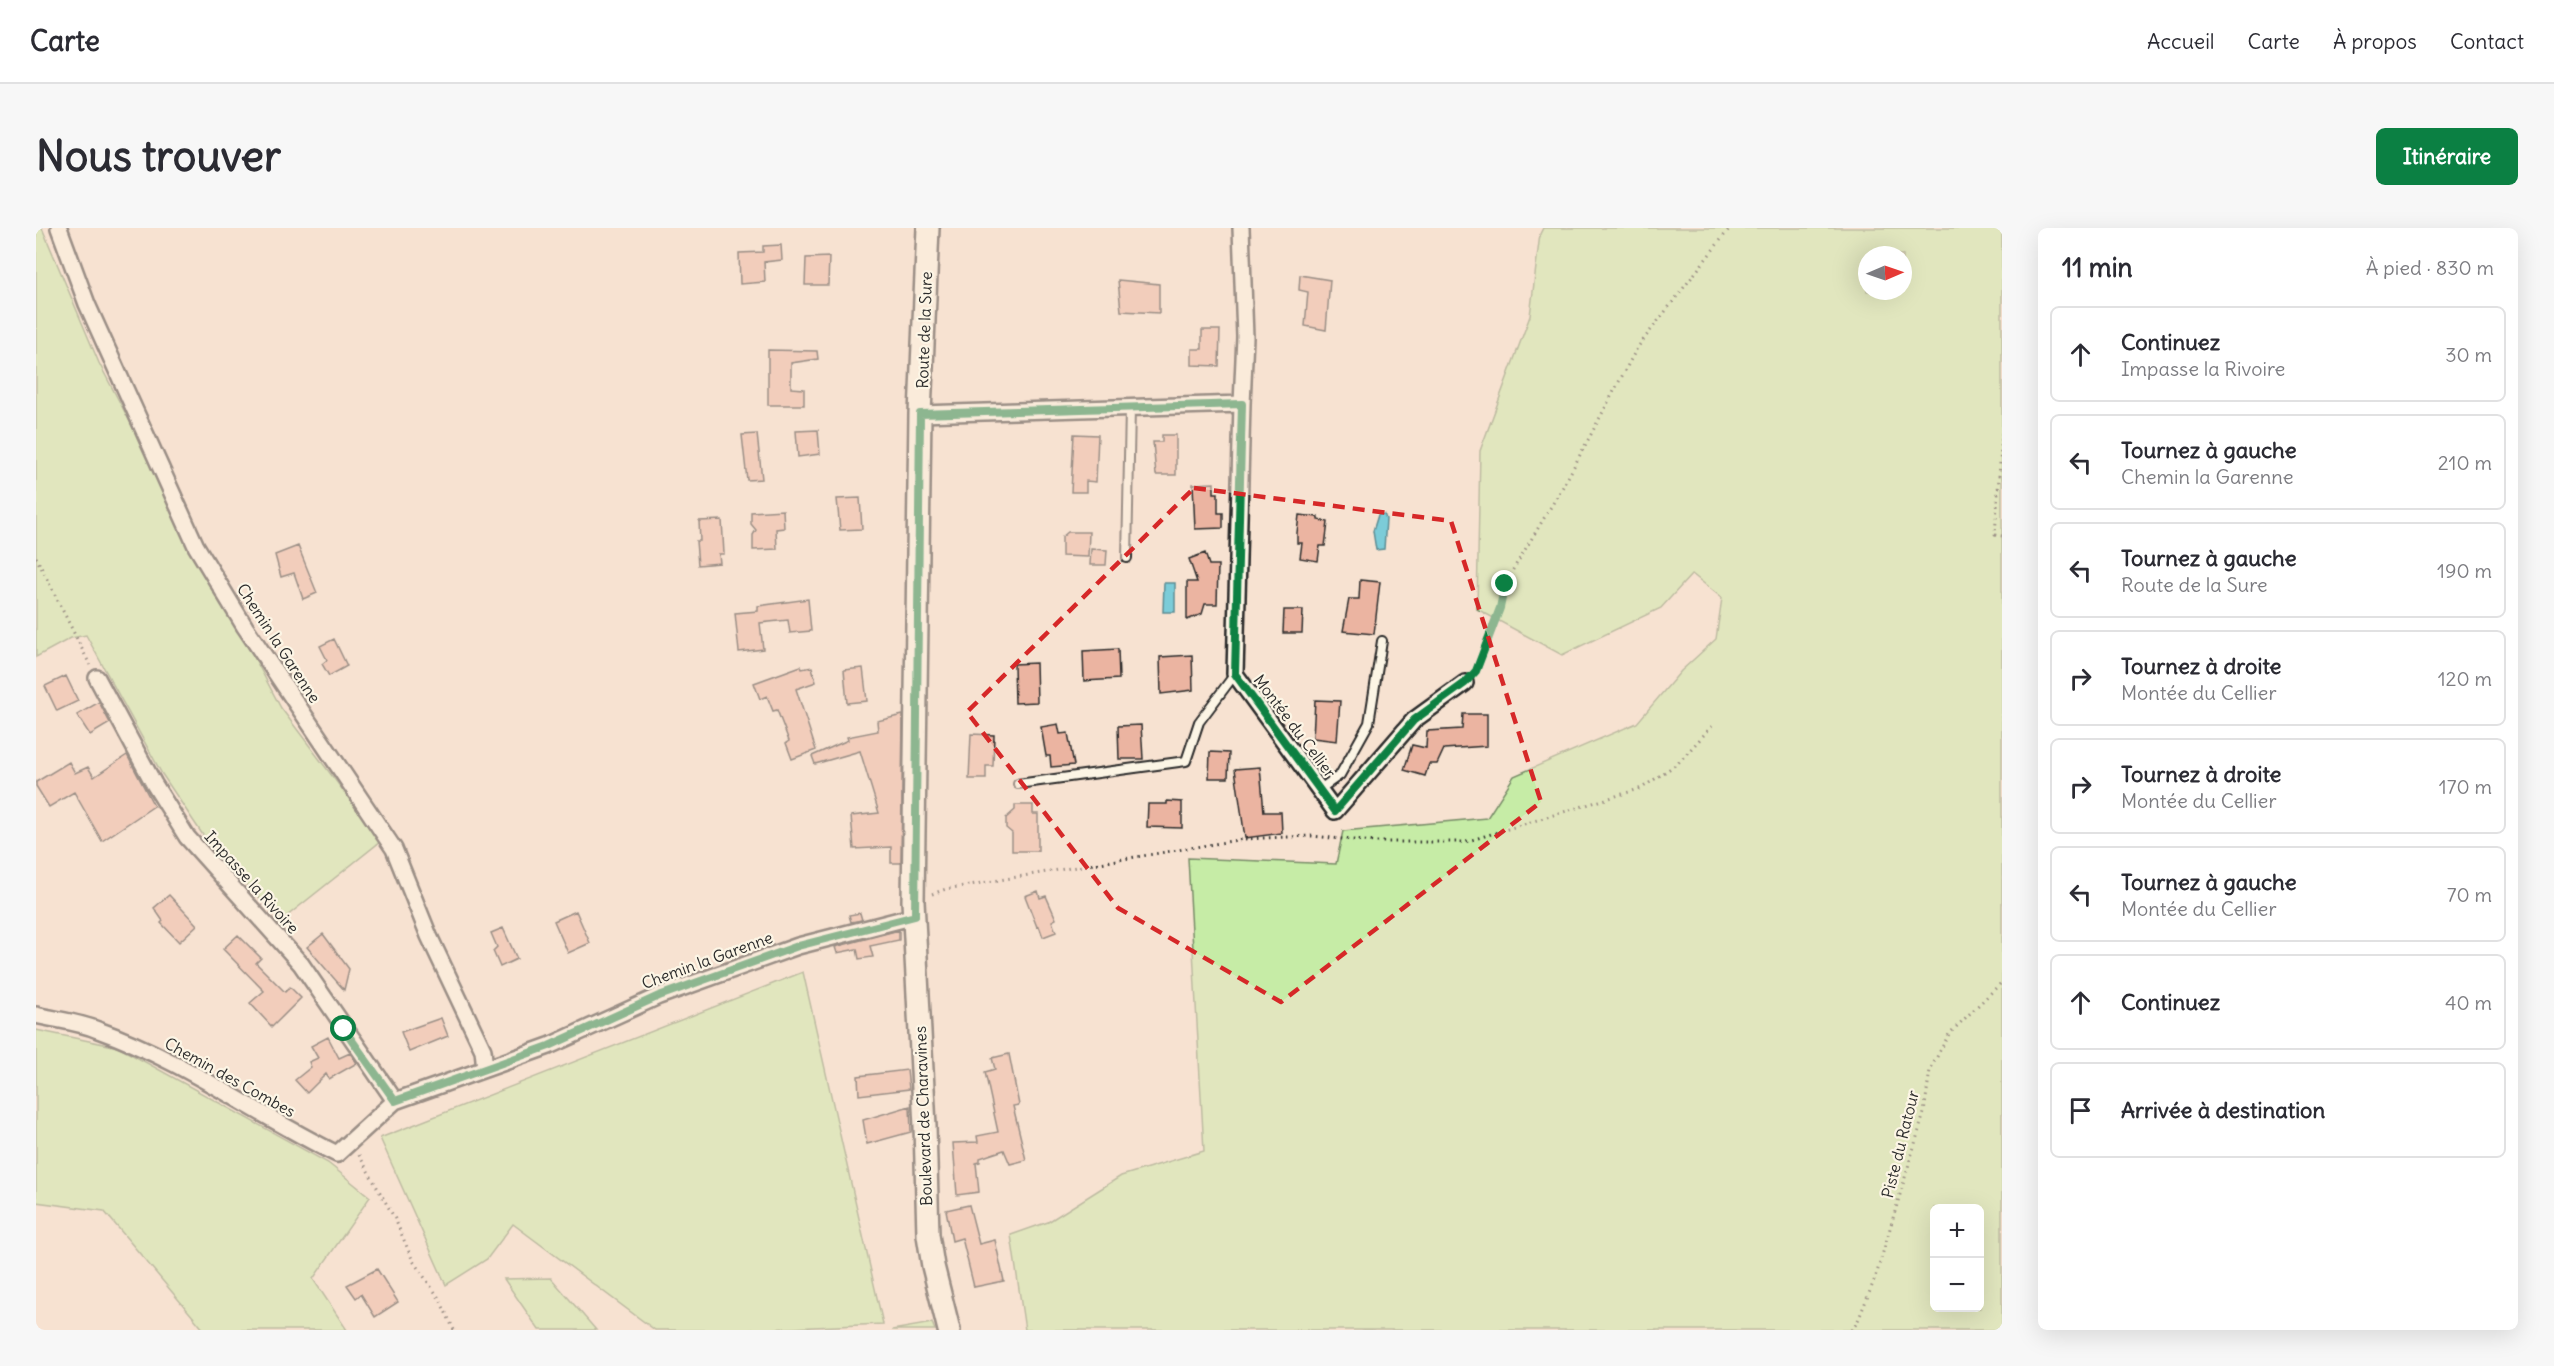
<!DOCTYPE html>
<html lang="fr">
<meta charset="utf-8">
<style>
:root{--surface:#fff;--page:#f7f7f7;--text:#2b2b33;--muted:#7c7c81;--line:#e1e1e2;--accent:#0b8043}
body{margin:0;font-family:Delius,sans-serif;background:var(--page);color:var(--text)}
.controls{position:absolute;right:18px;bottom:18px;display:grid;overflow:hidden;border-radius:9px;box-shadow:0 6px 24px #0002}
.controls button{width:54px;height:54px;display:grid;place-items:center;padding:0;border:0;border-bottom:2px solid var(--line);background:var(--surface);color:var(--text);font:30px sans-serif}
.compass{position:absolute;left:1822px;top:18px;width:54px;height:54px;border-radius:50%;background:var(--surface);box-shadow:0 6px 24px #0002;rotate:88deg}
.stop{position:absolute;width:18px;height:18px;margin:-14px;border:4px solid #0b8043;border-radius:50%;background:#fff}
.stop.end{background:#0b8043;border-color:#fff;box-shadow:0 2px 6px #0008}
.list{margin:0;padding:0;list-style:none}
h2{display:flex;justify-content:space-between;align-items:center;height:78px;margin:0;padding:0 24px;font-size:26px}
h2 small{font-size:20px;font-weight:400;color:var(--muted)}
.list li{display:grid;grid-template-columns:39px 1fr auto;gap:18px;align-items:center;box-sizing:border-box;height:96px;margin:0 12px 12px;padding:0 12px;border:2px solid var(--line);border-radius:9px}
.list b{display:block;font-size:22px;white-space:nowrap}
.list p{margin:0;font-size:20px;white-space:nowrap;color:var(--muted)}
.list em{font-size:20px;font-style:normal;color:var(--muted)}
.icon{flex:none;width:33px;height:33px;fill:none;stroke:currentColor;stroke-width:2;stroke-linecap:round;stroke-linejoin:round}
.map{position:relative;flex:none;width:1966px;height:1102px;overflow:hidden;border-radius:9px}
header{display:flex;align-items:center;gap:36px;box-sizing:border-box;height:84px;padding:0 30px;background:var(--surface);border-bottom:2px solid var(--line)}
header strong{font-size:28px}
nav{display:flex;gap:33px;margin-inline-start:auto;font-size:21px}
.intro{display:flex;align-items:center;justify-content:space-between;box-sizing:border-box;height:144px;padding:0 36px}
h1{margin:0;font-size:42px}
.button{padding:15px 27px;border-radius:9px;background:var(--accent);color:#fff;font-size:21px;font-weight:700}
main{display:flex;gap:36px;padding:0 36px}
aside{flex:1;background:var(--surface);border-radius:9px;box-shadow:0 6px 24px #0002}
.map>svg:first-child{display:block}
.green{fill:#c6eca6;stroke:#788c68;stroke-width:1.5;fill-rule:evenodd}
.water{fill:#7cccd8;stroke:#5c8c93;stroke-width:1.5}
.building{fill:#ebb4a1;stroke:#2b2b2b;stroke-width:1.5}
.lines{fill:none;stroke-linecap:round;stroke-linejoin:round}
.service-casing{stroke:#2b2b2b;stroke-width:12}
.minor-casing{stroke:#2b2b2b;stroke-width:20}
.secondary-casing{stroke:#2b2b2b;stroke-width:26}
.path{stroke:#2b2b2b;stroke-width:3;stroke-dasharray:1.5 4.5;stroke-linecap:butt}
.service{stroke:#fcf5e5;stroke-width:8}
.minor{stroke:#fcf5e5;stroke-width:15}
.secondary{stroke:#fcf5e5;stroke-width:21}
.route{stroke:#0b8043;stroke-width:8}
.marked{fill:none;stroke:#d62828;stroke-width:4.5;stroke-dasharray:12 8;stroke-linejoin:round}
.labels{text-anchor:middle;stroke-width:4.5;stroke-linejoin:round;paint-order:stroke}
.street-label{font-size:16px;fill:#2b2b2b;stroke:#fcf5e5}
</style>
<header>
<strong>Carte</strong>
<nav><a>Accueil</a><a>Carte</a><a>À propos</a><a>Contact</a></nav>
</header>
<div class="intro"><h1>Nous trouver</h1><a class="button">Itinéraire</a></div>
<main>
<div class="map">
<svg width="1966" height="1102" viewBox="0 0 1966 1102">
<rect width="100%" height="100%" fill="#f7e2d1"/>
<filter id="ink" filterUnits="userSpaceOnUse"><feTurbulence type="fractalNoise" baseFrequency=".0167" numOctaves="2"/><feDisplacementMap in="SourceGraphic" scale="12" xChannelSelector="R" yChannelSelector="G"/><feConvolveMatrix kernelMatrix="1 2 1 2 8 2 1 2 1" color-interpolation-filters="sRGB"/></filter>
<g filter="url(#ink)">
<path class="green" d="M0 0H6L63 135 245 480 345 613 246 692 181 628 126 546 50 407 35 410 0 429Z
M1507 0H1966V1102H989L975 1007 1012 994 1085 948 1168 923 1152 630 1300 636 1307 603 1451 590 1478 548 1601 495 1645 443 1680 411 1686 370 1656 346 1625 380 1526 427 1441 381 1444 223 1494 88 1504 6ZM1831 27H1867V63H1831ZM1898 980H1944V1080H1898Z
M767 744 847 1096 705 1102H619L477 996 451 1031 410 1057 344 910Z
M0 802 82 819 292 935 334 969 277 1051 311 1102H168L68 983 0 974Z
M515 1050 560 1102H503L468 1051Z
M896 1095 899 1102H856Z"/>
<path class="water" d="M1348 286 1350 291 1348 321 1340 322 1337 303 1342 287Z
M1128 355H1139V384H1127Z"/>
<path class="building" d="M745 17 746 32 728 34 729 54 704 56 703 25 727 24V18Z
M793 29 792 57H769L770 30Z
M1264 47 1294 52 1290 102 1269 98 1272 64 1263 62Z
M1082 52 1123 56V85L1085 83Z
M1166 102H1184L1183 138 1156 137V121H1166Z
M732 122 781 123 782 131 755 135V160L768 161V177H732Z
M782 202 784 226 762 229 760 203Z
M721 206 726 251 711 252 706 207Z
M1038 206 1062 207 1060 254 1050 253V264H1035Z
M1126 207H1140V247H1120L1117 214H1126Z
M1178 255V265H1182V285H1187V300L1159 301 1157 256Z
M824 270 826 301 804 302 801 271Z
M747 282 748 300 740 301 741 321 717 322V307L720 302 715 296V284Z
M1263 287 1282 289V292L1292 294 1289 318H1284L1282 333 1264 330 1266 315H1261V305Z
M686 292 688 326H683L684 335 662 337 660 313H664L663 293Z
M1032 304H1053L1052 329 1026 328V309Z
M262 318 281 365 267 371 258 345 245 349 239 327Z
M1055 321 1071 322 1070 337H1054Z
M1169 325 1173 337H1182L1181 376H1169L1166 386 1151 392V354H1161L1153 331Z
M1324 352 1344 354 1338 406 1307 403 1313 371H1323Z
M772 371 775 403 754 405 752 392 724 395 727 421 703 424 699 385 722 383V378Z
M1248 382H1267L1266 405H1247Z
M298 411 311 438 293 448 286 436 291 432 284 418Z
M1082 421 1083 451 1048 453 1047 423Z
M1156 427 1157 462 1125 466 1124 429Z
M1000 435 1001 474 979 475 978 436Z
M765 438 766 441 776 439 780 454 760 461 780 522 756 531 750 515 753 513 741 482 737 483 731 468 724 471 718 455Z
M827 440 831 473 811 475 808 442Z
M30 448 42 473 21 483 9 458Z
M1279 472 1304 473 1301 513 1277 510Z
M63 474 74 495 54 507 41 487Z
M1427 486H1451V518L1408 521 1401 536H1393L1389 548 1368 542 1376 517 1390 520 1391 503 1426 501Z
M867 487 865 635H855V619L818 621 815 588 843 585 824 523 779 536 776 528 812 512 811 509 842 503 841 493Z
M1022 496 1024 506 1032 505 1038 537 1015 539 1014 528H1010L1005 499Z
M1105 497 1107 531H1083L1082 498Z
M935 506 958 507 957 538H950V551H933Z
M1174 524 1193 525 1192 550H1173Z
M91 527 118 578 66 613 38 564 13 579 0 558V554L33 534 39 545 52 539 58 549Z
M1224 539 1228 584H1245L1246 605 1209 610 1199 541Z
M1131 573 1146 574V600L1111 599 1112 576H1131Z
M979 577H997V586H1002V623H976V605L970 600V590L979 582Z
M1002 663 1004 670 1010 668 1020 691 1016 693 1020 704 1007 709 1003 698 1001 699 989 668Z
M133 667 161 697 143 714 125 695 127 693 118 680Z
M540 683 554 715 532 725 518 693Z
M824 685 826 692 815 694 813 687Z
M467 700 481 731 464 739 457 723 461 719 455 705Z
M863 702V712L834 718 837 729 823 731 821 721 801 725 799 719Z
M287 706 313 741 308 762 271 719Z
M202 707 225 730 220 735 249 764 254 759 265 770 236 799 214 775 228 763 187 721Z
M405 790 412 808 373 824 365 804Z
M292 809 303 830 314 825 321 835 293 851 290 846 271 865 259 852 275 839 273 834 282 830 275 818Z
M973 826 983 877 977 878 990 932 974 936 968 922 944 930V934L940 935 943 964 921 967 917 915 942 914 941 908 962 904 949 844 959 841 956 830Z
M871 842 873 861 823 867 822 848Z
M874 878 875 904 831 916 827 892Z
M933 977 943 1016 959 1012 968 1053 938 1059 926 1010 916 1013 910 982Z
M341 1041 362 1074 339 1089 325 1066 320 1070 311 1057Z"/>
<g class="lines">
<g class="service-casing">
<path id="service" d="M1091 330 1094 180
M982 556 1150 533 1163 494 1199 446
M1284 561 1304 547 1333 495 1346 413"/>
</g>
<g class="minor-casing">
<path id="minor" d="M1206 176 1199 446 1299 583 1378 492 1429 455
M884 186 1206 176 1209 109 1205 0
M61 450 118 556 151 609 265 736 359 873
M0 787C20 792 43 794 62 802 147 832 221 887 301 926L359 873 449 841 447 822 393 708 358 621 209 399 160 318 51 76 23 0
M449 841 513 818 623 768 762 718 879 688"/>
</g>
<g class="secondary-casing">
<path id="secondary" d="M892 0 884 186 877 673 889 898 892 1007 897 1038 913 1102"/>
</g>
<path class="path" d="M1966 205 1959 307 1966 308
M0 329 54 437
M1440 443 1464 380 1469 355 1528 257 1601 120 1694 0
M896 666 910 661 1207 611 1275 608 1339 614H1429L1606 560 1642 535 1677 497
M323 927 359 991 377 1033 403 1070 418 1102
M1815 1102 1821 1095 1840 1048 1888 885 1894 842 1913 806 1966 754"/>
<use href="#service" class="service"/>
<use href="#minor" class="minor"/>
<use href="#secondary" class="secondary"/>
</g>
</g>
<g class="lines" filter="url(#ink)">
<path class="route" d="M308 801 359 873 513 818 623 768 762 718 879 688 884 186 1206 176 1199 446 1299 583 1378 492 1429 455 1440 443 1464 380 1469 356"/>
</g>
<path d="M0 0H1966V1102H0ZM1158 260 1415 293 1505 574 1245 774 1082 680 931 484Z" fill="#f7e2d1" fill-opacity=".55" fill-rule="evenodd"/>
<path class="marked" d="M1158 260 1415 293 1505 574 1245 774 1082 680 931 484Z"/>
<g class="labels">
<g class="street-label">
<text transform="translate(888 102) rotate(-88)" y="6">Route de la Sure</text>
<text transform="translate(243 415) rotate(57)" y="6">Chemin la Garenne</text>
<text transform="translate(1259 498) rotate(53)" y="6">Montée du Cellier</text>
<text transform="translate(216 654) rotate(48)" y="6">Impasse la Rivoire</text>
<text transform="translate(671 732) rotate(-20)" y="6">Chemin la Garenne</text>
<text transform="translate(194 849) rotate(29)" y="6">Chemin des Combes</text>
<text transform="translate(887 888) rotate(-92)" y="6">Boulevard de Charavines</text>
<text transform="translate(1864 916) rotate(-76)" y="6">Piste du Ratour</text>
</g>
</g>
</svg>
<div class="controls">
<button>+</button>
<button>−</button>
</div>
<svg class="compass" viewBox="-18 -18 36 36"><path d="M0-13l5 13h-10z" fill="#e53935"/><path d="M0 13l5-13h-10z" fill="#7c7c81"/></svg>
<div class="stop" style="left:308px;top:801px"></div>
<div class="stop end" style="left:1469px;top:356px"></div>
</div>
<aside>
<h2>11 min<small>À pied · 830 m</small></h2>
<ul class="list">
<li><svg class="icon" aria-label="ahead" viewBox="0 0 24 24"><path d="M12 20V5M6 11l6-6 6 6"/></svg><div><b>Continuez</b><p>Impasse la Rivoire</p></div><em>30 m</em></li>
<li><svg class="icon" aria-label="left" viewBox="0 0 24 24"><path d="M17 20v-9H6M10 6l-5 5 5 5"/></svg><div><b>Tournez à gauche</b><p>Chemin la Garenne</p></div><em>210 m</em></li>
<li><svg class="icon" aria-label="left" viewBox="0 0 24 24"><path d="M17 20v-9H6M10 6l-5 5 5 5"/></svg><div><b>Tournez à gauche</b><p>Route de la Sure</p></div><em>190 m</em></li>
<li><svg class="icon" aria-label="right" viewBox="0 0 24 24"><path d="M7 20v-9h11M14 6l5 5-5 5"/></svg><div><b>Tournez à droite</b><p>Montée du Cellier</p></div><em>120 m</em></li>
<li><svg class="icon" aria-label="right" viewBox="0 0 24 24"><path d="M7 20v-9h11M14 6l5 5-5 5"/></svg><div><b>Tournez à droite</b><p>Montée du Cellier</p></div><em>170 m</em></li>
<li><svg class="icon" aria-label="left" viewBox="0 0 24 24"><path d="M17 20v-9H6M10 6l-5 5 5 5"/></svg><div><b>Tournez à gauche</b><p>Montée du Cellier</p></div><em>70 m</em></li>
<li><svg class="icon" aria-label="ahead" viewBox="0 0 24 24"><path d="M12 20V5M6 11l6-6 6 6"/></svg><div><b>Continuez</b></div><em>40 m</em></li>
<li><svg class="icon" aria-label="arrive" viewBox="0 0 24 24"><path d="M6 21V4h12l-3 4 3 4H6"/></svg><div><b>Arrivée à destination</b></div></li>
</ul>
</aside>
</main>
